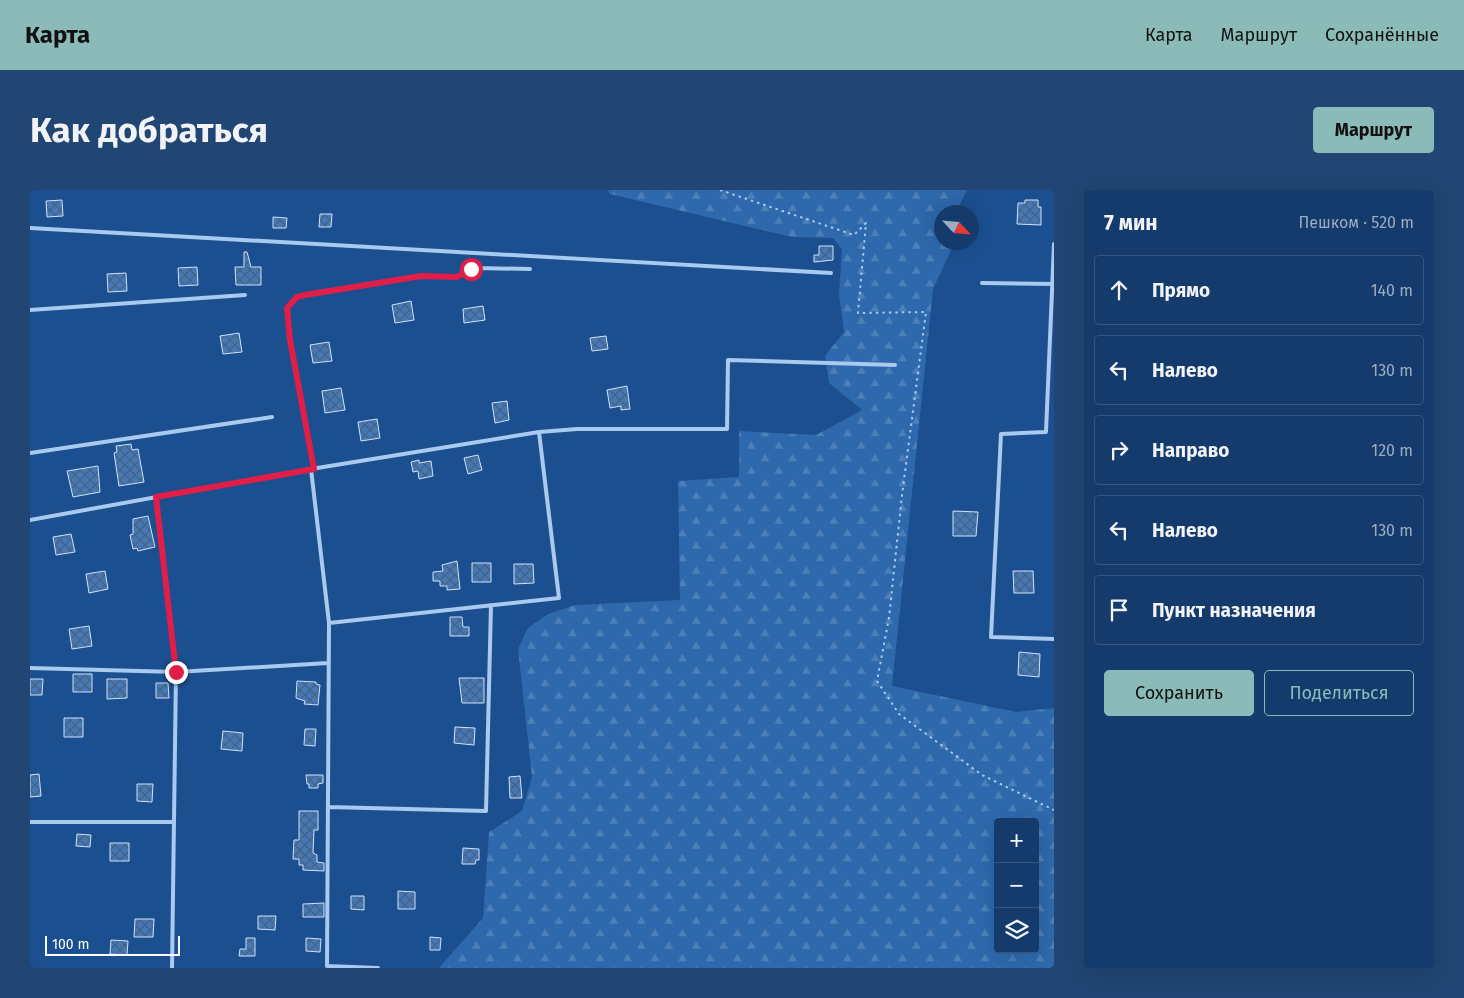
<!DOCTYPE html>
<html lang="ru">
<meta charset="utf-8">
<style>
:root{--surface:#143b6b;--page:#214673;--text:#f1f3f6;--muted:#9dadc1;--line:#33557e;--accent:#8bbbb9}
body{margin:0;font-family:"Fira Sans",sans-serif;background:var(--page);color:var(--text)}
.controls{position:absolute;right:15px;bottom:15px;display:grid;overflow:hidden;border-radius:5px;box-shadow:0 5px 20px #0002}
.controls button{width:45px;height:45px;display:grid;place-items:center;padding:0;border:0;border-bottom:1px solid var(--line);background:var(--surface);color:var(--text);font:25px sans-serif}
.compass{position:absolute;left:904px;top:15px;width:45px;height:45px;border-radius:50%;background:var(--surface);box-shadow:0 5px 20px #0002;rotate:116deg}
.scale{position:absolute;left:15px;bottom:12px;width:135px;box-sizing:border-box;padding-left:5px;border:2px solid #fff;border-top:0;font-size:14px;line-height:18px;white-space:nowrap;color:#fff;-webkit-text-stroke:4px #1b4f8f;paint-order:stroke}
.stop{position:absolute;width:15px;height:15px;margin:-11px;border:4px solid #e11d48;border-radius:50%;background:#fff}
.stop.end{background:#e11d48;border-color:#fff;box-shadow:0 1px 5px #0008}
.list{margin:0;padding:0;list-style:none}
h2{display:flex;justify-content:space-between;align-items:center;height:65px;margin:0;padding:0 20px;font-size:21px}
h2 small{font-size:16px;font-weight:400;color:var(--muted)}
.list li{display:grid;grid-template-columns:32px 1fr auto;gap:15px;align-items:center;box-sizing:border-box;height:70px;margin:0 10px 10px;padding:0 10px;border:1px solid var(--line);border-radius:5px}
.list b{display:block;font-size:19px;white-space:nowrap}
.list em{font-size:16px;font-style:normal;color:var(--muted)}
.actions{display:flex;gap:10px;padding:15px 20px}
.actions a{flex:1;padding:11px 0;border:1px solid var(--accent);border-radius:5px;text-align:center;font-size:18px;color:var(--accent)}
.actions .main{background:var(--accent);color:#111}
.icon{flex:none;width:28px;height:28px;fill:none;stroke:currentColor;stroke-width:2;stroke-linecap:round;stroke-linejoin:round}
.map{position:relative;flex:none;width:1024px;height:778px;overflow:hidden;border-radius:5px}
header{display:flex;align-items:center;gap:30px;box-sizing:border-box;height:70px;padding:0 25px;background:var(--accent);color:#111}
header strong{font-size:24px}
nav{display:flex;gap:28px;margin-inline-start:auto;font-size:18px}
.intro{display:flex;align-items:center;justify-content:space-between;box-sizing:border-box;height:120px;padding:0 30px}
h1{margin:0;font-size:35px}
.button{padding:12px 22px;border-radius:5px;background:var(--accent);color:#111;font-size:18px;font-weight:700}
main{display:flex;gap:30px;padding:0 30px}
aside{flex:1;background:var(--surface);border-radius:5px;box-shadow:0 5px 20px #0002}
.map>svg:first-child{display:block}
.forest{fill:url(#forest-firs);fill-rule:evenodd}
.building{fill:url(#building-cross-hatch);stroke:#cfe3fa}
.lines{fill:none;stroke-linecap:round;stroke-linejoin:round}
.path{stroke:#a9c9ee;stroke-width:2;stroke-dasharray:2.5 4;stroke-linecap:butt}
.service{stroke:#a9c9ee;stroke-width:4}
.route{stroke:#e11d48;stroke-width:6}
</style>
<header>
<strong>Карта</strong>
<nav><a>Карта</a><a>Маршрут</a><a>Сохранённые</a></nav>
</header>
<div class="intro"><h1>Как добраться</h1><a class="button">Маршрут</a></div>
<main>
<div class="map">
<svg width="1024" height="778" viewBox="0 0 1024 778">
<defs>
<pattern id="forest-firs" width="22" height="20" patternUnits="userSpaceOnUse" patternTransform="scale(1.25)"><rect width="22" height="20" fill="#2e69ad"/><path d="M5 1l3.5 6h-7zM16 11l3.5 6h-7z" fill="#4d80b9"/></pattern>
<pattern id="building-cross-hatch" width="8" height="8" patternUnits="userSpaceOnUse" patternTransform="scale(1.25)"><rect width="8" height="8" fill="#4478b7"/><path d="M0 0l8 8M0 8l8-8" fill="none" stroke="#486282"/></pattern>
</defs>
<rect width="100%" height="100%" fill="#1b4f8f"/>
<path class="forest" d="M578 0H937L926 22H912V52L918 53 921 60 903 99 862 496 986 522 1024 518V778H409L453 728 459 642 492 621 502 587 488 459 498 438 518 424 545 415 650 410 648 291 709 287V241L786 245 832 220 799 193 795 166 814 142 809 105 812 59 803 48 762 47 580 4ZM968 632H1005V759H968Z"/>
<path class="building" d="M32 10 33 26 17 27 16 11Z
M995 10H1008V17H1011V35L987 34 988 13H995Z
M290 24H302L301 37H289Z
M243 27 257 28 256 38H243Z
M789 56H803V70L784 72V65H789Z
M214 62H217L221 77H231V95H206L205 77H214Z
M167 77 168 95 149 96 148 78Z
M96 83 97 101 78 102 77 84Z
M381 111 384 130 365 133 362 115Z
M453 116 455 130 434 133 433 119Z
M209 143 212 162 193 164 190 146Z
M576 146 578 159 562 161 560 148Z
M299 152 302 171 283 173 280 155Z
M597 196 600 219 591 220V216L580 218 577 200Z
M311 198 315 220 295 223 292 201Z
M477 211 479 230 465 233 462 213Z
M347 229 350 248 331 251 328 232Z
M101 254 102 260 108 259 114 292 89 296 84 263 87 262 86 256Z
M448 265 452 280 438 284 434 268Z
M389 270V273L401 271 403 286 389 289 388 281 383 282 381 272Z
M68 276 70 302 43 307 37 281Z
M923 321 948 322 946 346H923Z
M118 326 125 357 108 361 107 358 103 359 100 345 103 344V329Z
M41 344 45 362 26 365 23 347Z
M427 371 430 399 417 400V396H410V391H403V382L413 381 412 375Z
M442 373H461V392H442Z
M484 374H503L504 393 484 394Z
M75 381 78 399 59 403 56 384Z
M983 381H1003L1004 403H984Z
M420 427H432L433 437H439V446H420Z
M59 436 62 456 42 459 39 439Z
M989 462 1010 464 1009 487 988 485Z
M43 484H62V502H43Z
M429 488H454V513H432Z
M0 489H13L12 505H0Z
M77 489H97V508L77 509Z
M267 491 286 492V494L290 495 288 515 274 514 275 511 266 508Z
M126 493H138L139 508H126Z
M34 528H53V547H34Z
M425 537 445 538 444 555 424 553Z
M275 539H286L285 556 274 555Z
M193 541 213 543 212 561 191 559Z
M9 584 11 606 0 607V585Z
M276 585H293V593L288 594V598H279V594H277Z
M490 586 492 608H480L479 587Z
M107 594H123L122 612 107 611Z
M269 621H288V640H284L283 663 287 665V672L294 673V681L273 680V675H269V669H263L264 650H269Z
M47 644 61 645 60 657 46 656Z
M80 653H99V671H80Z
M433 658 449 659V670H446L445 674H432Z
M368 701 385 702V719H368Z
M321 706H334V720L321 719Z
M294 713V727H273V714Z
M228 726H246L245 740 228 739Z
M105 729H124L123 747H104Z
M400 747 411 748 410 760H400Z
M216 748H225V766H209L210 759H216Z
M276 748 291 749 290 762 276 761Z
M81 750 98 751 97 765 80 764Z"/>
<g class="lines">
<path class="path" d="M690 0 824 45 836 33 828 123 896 122 872 305 859 428 847 491 869 524 952 585 1024 620"/>
<path class="service" d="M0 38 801 83
M1024 54 1016 242 971 244 961 447 1024 449
M952 93 1024 94
M0 120 215 105
M0 263 242 227
M281 279 299 433 297 776 348 778
M284 279 260 150 257 118 267 107 275 105 391 86 427 87 444 78 500 79
M126 307 146 482 142 778
M0 330 281 279 509 242 547 239H697L698 170 865 175
M299 433 529 408 509 242
M0 478 146 482 298 473
M298 617 456 621 461 415
M0 632H144"/>
</g>
<g class="lines">
<path class="route" d="M146 482 126 307 284 279 260 150 257 118 267 107 275 105 391 86 427 87 441 79"/>
</g>
</svg>
<div class="controls">
<button>+</button>
<button>−</button>
<button><svg class="icon" aria-label="layers" viewBox="0 0 24 24"><path d="M12 4l9 5-9 5-9-5zM3 14l9 5 9-5"/></svg></button>
</div>
<svg class="compass" viewBox="-18 -18 36 36"><path d="M0-13l5 13h-10z" fill="#e53935"/><path d="M0 13l5-13h-10z" fill="#9dadc1"/></svg>
<div class="scale">100 m</div>
<div class="stop" style="left:441px;top:79px"></div>
<div class="stop end" style="left:146px;top:482px"></div>
</div>
<aside>
<h2>7 мин<small>Пешком · 520 m</small></h2>
<ul class="list">
<li><svg class="icon" aria-label="ahead" viewBox="0 0 24 24"><path d="M12 20V5M6 11l6-6 6 6"/></svg><div><b>Прямо</b></div><em>140 m</em></li>
<li><svg class="icon" aria-label="left" viewBox="0 0 24 24"><path d="M17 20v-9H6M10 6l-5 5 5 5"/></svg><div><b>Налево</b></div><em>130 m</em></li>
<li><svg class="icon" aria-label="right" viewBox="0 0 24 24"><path d="M7 20v-9h11M14 6l5 5-5 5"/></svg><div><b>Направо</b></div><em>120 m</em></li>
<li><svg class="icon" aria-label="left" viewBox="0 0 24 24"><path d="M17 20v-9H6M10 6l-5 5 5 5"/></svg><div><b>Налево</b></div><em>130 m</em></li>
<li><svg class="icon" aria-label="arrive" viewBox="0 0 24 24"><path d="M6 21V4h12l-3 4 3 4H6"/></svg><div><b>Пункт назначения</b></div></li>
</ul>
<div class="actions"><a class="main">Сохранить</a><a>Поделиться</a></div>
</aside>
</main>
